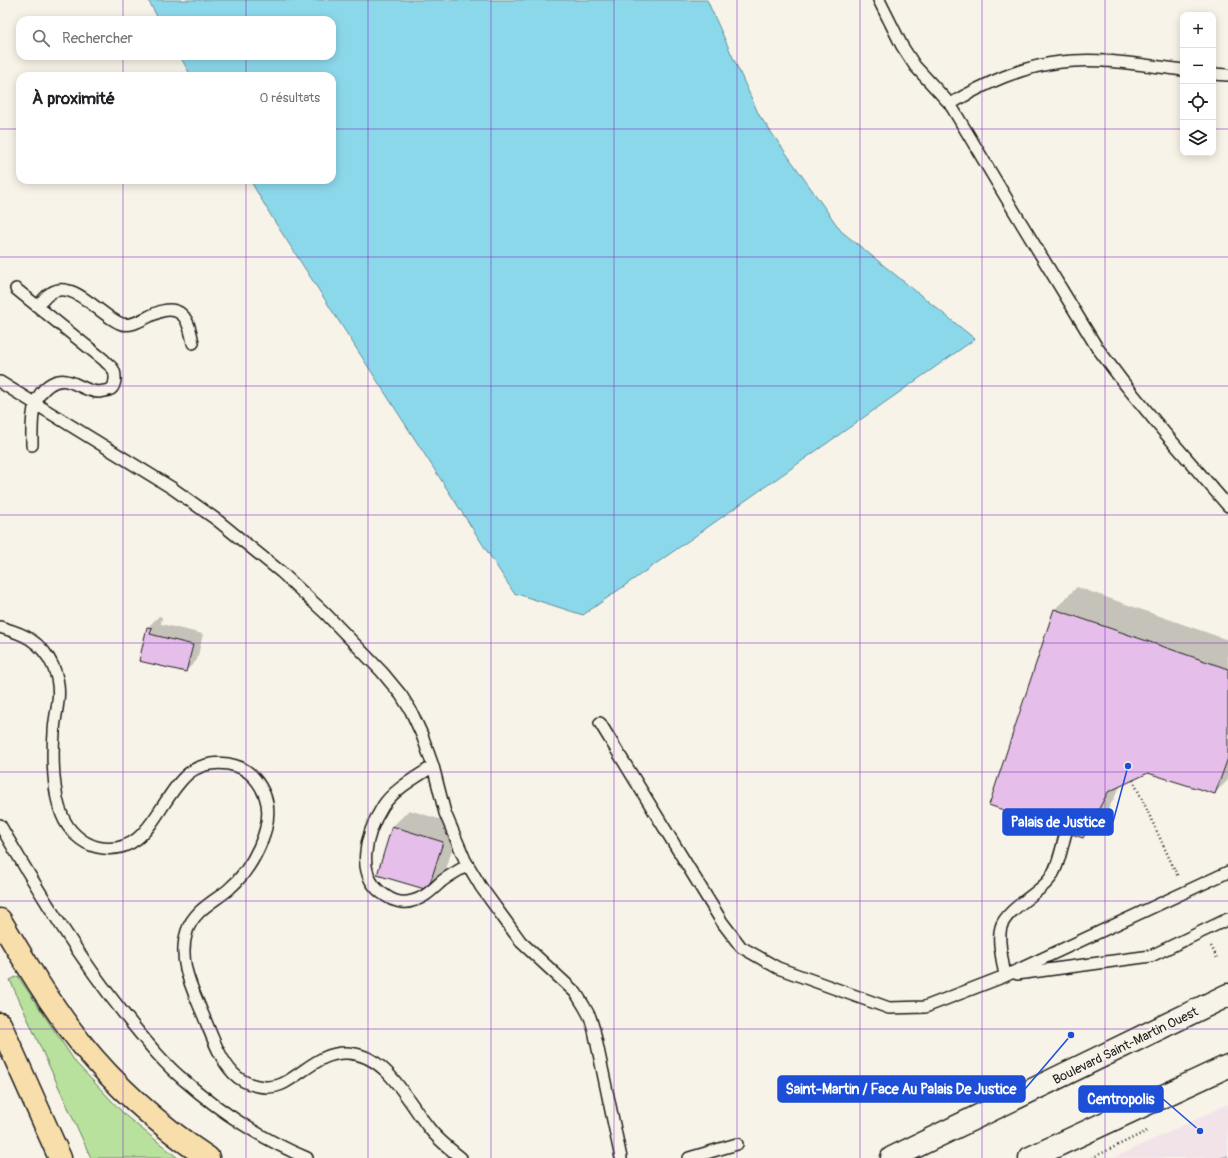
<!DOCTYPE html>
<html lang="fr">
<meta charset="utf-8">
<style>
:root{--surface:#fff;--page:#f2f2f2;--text:#202124;--muted:#757577;--line:#e0e0e0}
body{margin:0;font-family:Pangolin,sans-serif;background:var(--page);color:var(--text)}
.controls{position:absolute;right:12px;top:12px;display:grid;overflow:hidden;border-radius:8px;box-shadow:0 2px 10px #0003}
.controls button{width:36px;height:36px;display:grid;place-items:center;padding:0;border:0;border-bottom:1px solid var(--line);background:var(--surface);color:var(--text);font:20px sans-serif}
.list{margin:0;padding:0;list-style:none}
h2{display:flex;justify-content:space-between;align-items:center;height:52px;margin:0;padding:0 16px;font-size:17px}
h2 small{font-size:13px;font-weight:400;color:var(--muted)}
.icon{flex:none;width:22px;height:22px;fill:none;stroke:currentColor;stroke-width:2;stroke-linecap:round;stroke-linejoin:round}
.map{position:relative;flex:none;width:1228px;height:1158px;overflow:hidden}
.search{position:absolute;background:var(--surface);box-shadow:0 2px 10px #0003;left:16px;top:16px;width:320px;height:44px;display:flex;align-items:center;gap:10px;box-sizing:border-box;padding:0 14px;border-radius:12px;color:var(--muted);font-size:15px}
.panel{position:absolute;background:var(--surface);box-shadow:0 2px 10px #0003;left:16px;top:72px;width:320px;height:112px;border-radius:12px}
.map>svg:first-child{display:block}
.built{fill:#f2e3e8}
.green{fill:#b7e19d;stroke:#6a7e5c}
.water{fill:#8cd8eb;stroke:#5f8d98}
.shadow{fill:#0003}
.building{fill:#e5bfe9;stroke:#1c1c1c}
.lines{fill:none;stroke-linecap:round;stroke-linejoin:round}
.service-casing{stroke:#1c1c1c;stroke-width:14}
.secondary-casing{stroke:#1c1c1c;stroke-width:25}
.motorway-casing{stroke:#1c1c1c;stroke-width:25}
.path{stroke:#1c1c1c;stroke-width:2.5;stroke-dasharray:1 3;stroke-linecap:butt}
.service{stroke:#f7f3e8;stroke-width:11}
.secondary{stroke:#f7f3e8;stroke-width:22}
.motorway{stroke:#f8deab;stroke-width:22}
.grid{fill:none;stroke:#7b2cbf;stroke-width:1;stroke-opacity:0.55}
.labels{text-anchor:middle;stroke-width:3.5;stroke-linejoin:round;paint-order:stroke}
.street-label{font-size:13px;fill:#1c1c1c;stroke:#f7f3e8}
.leader{fill:none;stroke:#1d4ed8;stroke-width:1.5}
.callout-dot{fill:#1d4ed8;stroke:#f7f3e8;stroke-width:1.5}
.callout{fill:#1d4ed8;stroke:#1d4ed8;stroke-width:1.5}
.callout-label{font-size:14px;text-anchor:middle;font-weight:bold;fill:#fff}
</style>
<div class="map">
<svg width="1228" height="1158" viewBox="0 0 1228 1158">
<rect width="100%" height="100%" fill="#f7f3e8"/>
<filter id="ink" filterUnits="userSpaceOnUse"><feTurbulence type="fractalNoise" baseFrequency=".025" numOctaves="2"/><feDisplacementMap in="SourceGraphic" scale="8" xChannelSelector="R" yChannelSelector="G"/><feConvolveMatrix kernelMatrix="1 2 1 2 8 2 1 2 1" color-interpolation-filters="sRGB"/></filter>
<g filter="url(#ink)">
<path class="built" d="M1228 1104V1158H1114Z"/>
<path class="green" d="M18 976 76 1063 127 1117 178 1158H91L10 980Z"/>
<path class="water" d="M148 0H707L759 115 841 231 975 339 583 615 514 593 273 219 250 180H332V76H191L180 56H332V20H159Z"/>
<path class="shadow" d="M1077 587 1228 640V780L1215 793 1148 772 1121 785 1105 815 1083 837 990 804 1055 609Z
M159 616 162 617 161 624 203 634 197 660 186 671 140 660 148 627Z
M409 810 459 825 445 873 428 889 393 826Z
M1228 1155V1158H1218Z"/>
<path class="building" d="M1054 609 1228 669V758L1215 794 1148 773 1108 792 1083 838 989 805Z
M147 627 152 628 150 634 193 645 186 672 139 661Z
M392 826 443 842 428 890 377 875Z"/>
<g class="lines">
<g class="service-casing">
<path id="service" d="M879 0 902 46 915 66 950 104 1014 211 1096 346 1123 382 1164 432 1228 506
M1213 74 1228 75
M950 104C986 83 1020 67 1061 62 1100 57 1144 65 1183 70
M16 289 104 360C106 363 111 366 113 369 116 374 116 385 111 389 108 391 103 391 99 392 88 392 80 385 70 382 54 376 40 390 35 404 31 417 32 432 32 445
M38 306C42 302 45 296 51 293 73 278 102 318 122 324 139 329 161 301 180 313 189 319 191 334 193 343
M0 382 172 488 217 520 281 572 325 613 382 672 401 695 411 711 422 735 433 766 445 813 465 860 481 887 521 942 576 993 584 1006 590 1017 594 1030 621 1158
M0 627C10 630 21 633 30 639 51 653 61 677 58 701 57 712 54 722 54 733 52 756 53 794 62 815 68 830 81 843 97 847 149 859 158 798 189 773 202 763 221 761 236 766 250 770 260 783 265 796 276 826 251 870 229 889 214 902 194 910 187 931 178 959 190 984 201 1010 210 1030 218 1057 233 1073 245 1086 268 1091 284 1083 305 1072 321 1052 347 1053 387 1054 407 1101 429 1128 438 1140 450 1149 461 1158
M600 723 722 922 741 947 778 968 889 1008 925 1007 1005 976 1228 872
M433 766C416 778 394 789 383 806 366 833 353 876 386 896 393 901 403 904 412 901 425 898 433 889 442 881 450 875 459 870 468 865
M0 825C39 892 79 958 128 1019 146 1041 163 1063 185 1081 220 1112 264 1140 307 1158
M1017 974 1151 956 1228 919
M1005 976C1003 962 997 940 1001 927 1006 910 1036 895 1048 881 1058 870 1062 846 1066 832
M689 1158 737 1144"/>
</g>
<g class="secondary-casing">
<path id="secondary" d="M892 1158 1228 995
M1030 1158 1228 1066"/>
</g>
<g class="motorway-casing">
<path id="motorway" d="M0 920C25 962 50 1004 80 1042 116 1087 160 1126 208 1158
M0 1024 60 1158"/>
</g>
<path class="path" d="M1133 780 1178 877
M1211 946 1217 958
M1092 1158 1147 1131"/>
<use href="#service" class="service"/>
<use href="#secondary" class="secondary"/>
<use href="#motorway" class="motorway"/>
</g>
</g>
<path class="grid" d="M123 0V20M246 0V20M368 0V1158M491 0V1158M614 0V1158M737 0V1158M860 0V1158M982 0V1158M1105 0V1158M123 56V76M246 56V76M0 129H20M332 129H1183M1213 129H1228M123 180V1158M246 180V1158M0 257H1228M0 386H1228M0 515H1228M0 643H1228M0 772H1228M0 901H1228M0 1029H1228"/>
<g class="labels">
<g class="street-label">
<text transform="translate(1125 1045) rotate(-26)" y="5">Boulevard Saint-Martin Ouest</text>
</g>
</g>
<path class="leader" d="M1128 766L1113 822M1071 1035L1025 1089M1200 1131L1163 1099"/>
<g class="callout-dot">
<circle cx="1128" cy="766" r="4"/>
<circle cx="1071" cy="1035" r="4"/>
<circle cx="1200" cy="1131" r="4"/>
</g>
<g class="callout">
<rect x="1003" y="809" width="110" height="26" rx="4"/>
<rect x="778" y="1076" width="247" height="26" rx="4"/>
<rect x="1079" y="1086" width="84" height="26" rx="4"/>
</g>
<g class="callout-label">
<text x="1058" y="827">Palais de Justice</text>
<text x="901" y="1094">Saint-Martin / Face Au Palais De Justice</text>
<text x="1121" y="1104">Centropolis</text>
</g>
</svg>
<div class="controls">
<button>+</button>
<button>−</button>
<button><svg class="icon" aria-label="locate" viewBox="0 0 24 24"><circle cx="12" cy="12" r="6"/><path d="M12 2v4M12 18v4M2 12h4M18 12h4"/></svg></button>
<button><svg class="icon" aria-label="layers" viewBox="0 0 24 24"><path d="M12 4l9 5-9 5-9-5zM3 14l9 5 9-5"/></svg></button>
</div>
<div class="search"><svg class="icon" aria-label="search" viewBox="0 0 24 24"><circle cx="10" cy="10" r="6"/><path d="M15 15l6 6"/></svg>Rechercher</div>
<section class="panel">
<h2>À proximité<small>0 résultats</small></h2>
<ul class="list">
</ul>
</section>
</div>
